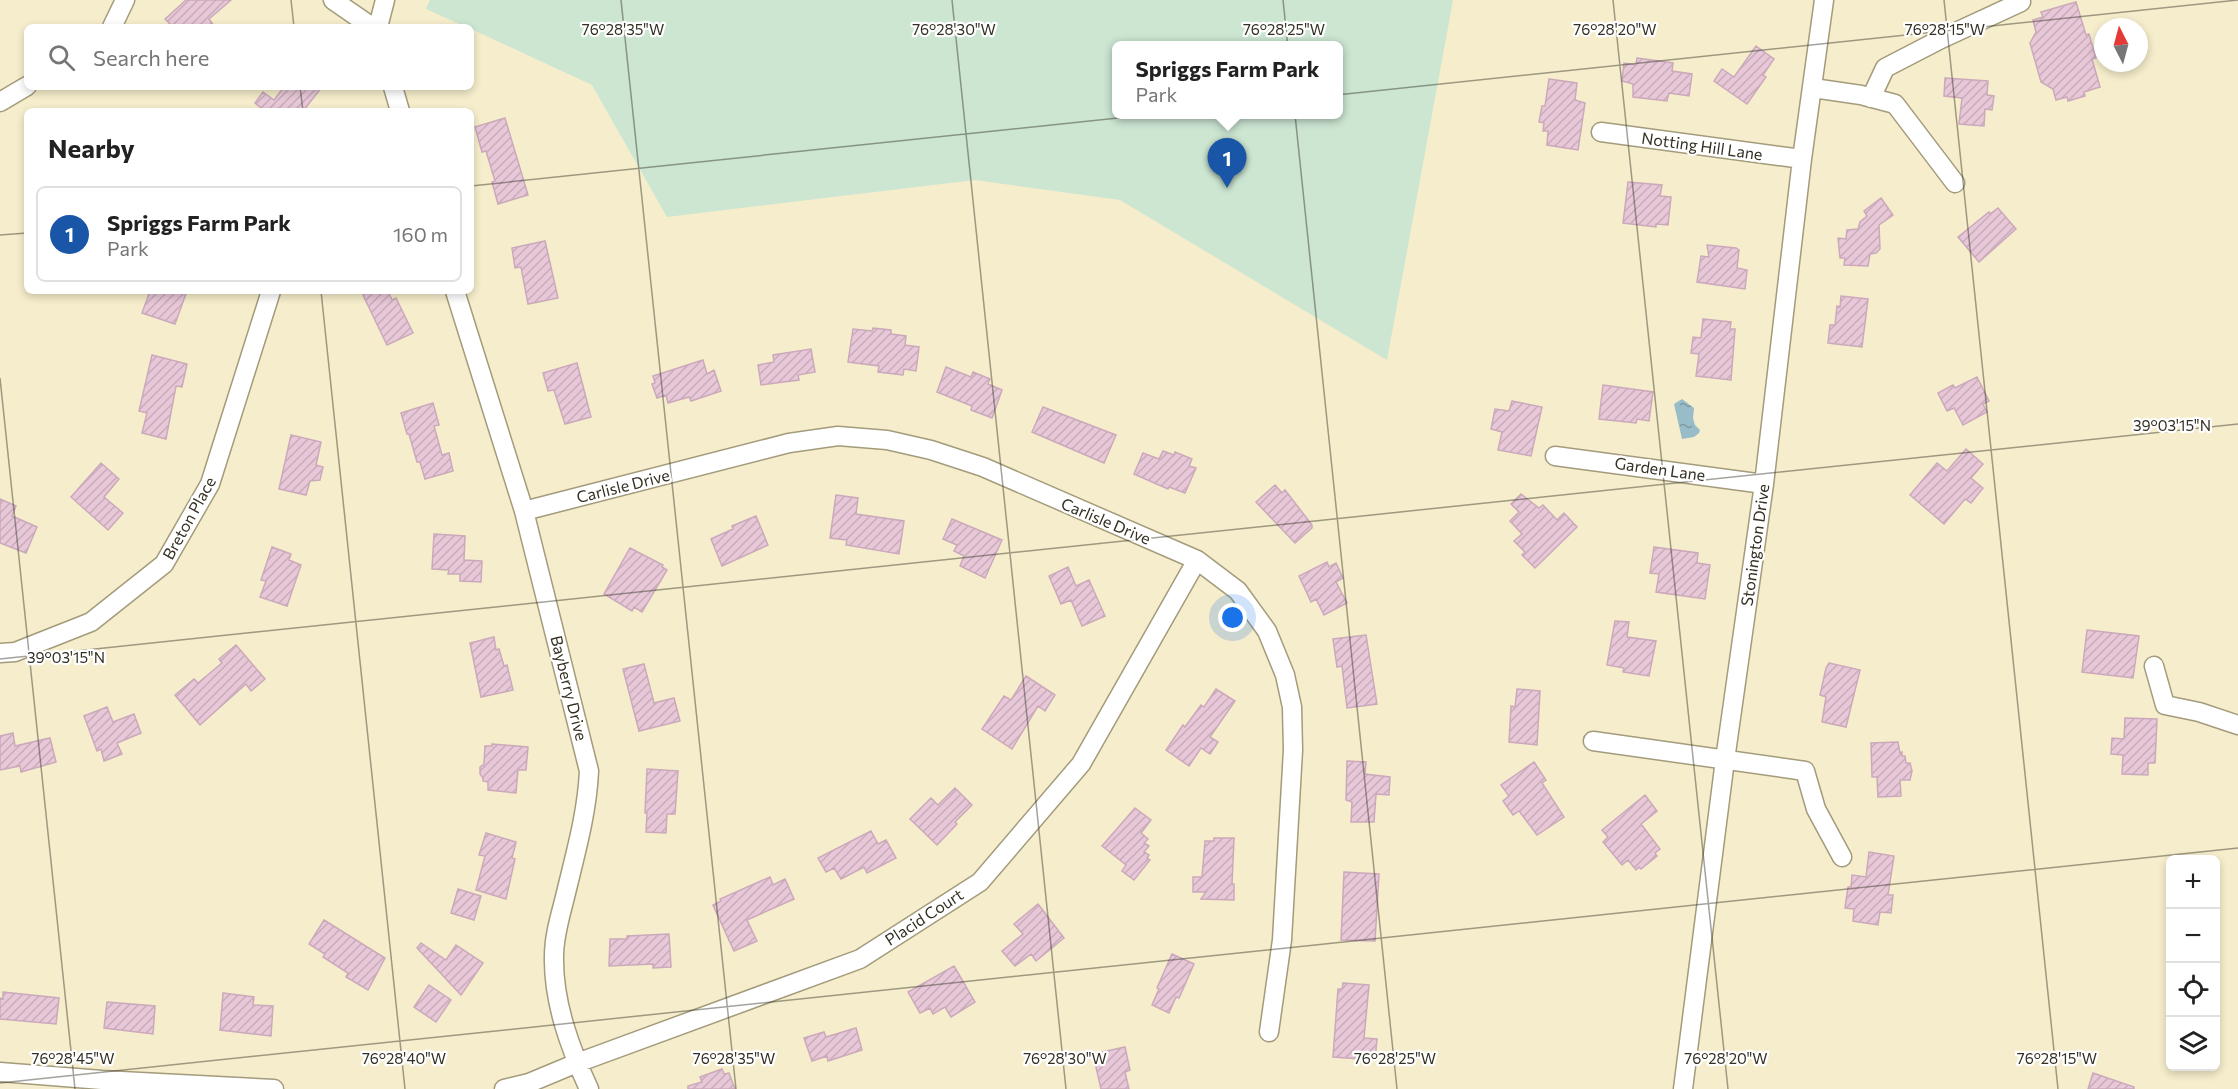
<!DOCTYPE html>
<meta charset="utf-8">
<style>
:root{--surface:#fff;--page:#f2f2f2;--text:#222;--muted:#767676;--line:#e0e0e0;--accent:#1956a7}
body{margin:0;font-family:Commissioner,sans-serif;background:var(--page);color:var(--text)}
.controls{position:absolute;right:18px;bottom:18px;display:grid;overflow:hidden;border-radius:9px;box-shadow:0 3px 9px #0003}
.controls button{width:54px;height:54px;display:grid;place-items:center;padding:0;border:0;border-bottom:2px solid var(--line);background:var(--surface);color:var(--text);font:30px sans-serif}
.compass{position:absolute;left:2094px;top:18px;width:54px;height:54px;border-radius:50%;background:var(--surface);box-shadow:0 3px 9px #0003;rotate:354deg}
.you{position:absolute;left:1233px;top:618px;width:21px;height:21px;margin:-15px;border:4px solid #fff;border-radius:50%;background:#1a73e8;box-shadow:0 0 0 9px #1a73e833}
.badge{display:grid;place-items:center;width:39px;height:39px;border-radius:50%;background:var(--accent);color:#fff;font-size:20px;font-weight:700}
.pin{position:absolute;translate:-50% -50px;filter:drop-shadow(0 2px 3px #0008)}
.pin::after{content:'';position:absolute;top:32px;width:21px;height:18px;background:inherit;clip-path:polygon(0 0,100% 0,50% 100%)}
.popup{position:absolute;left:1112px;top:41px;width:231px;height:78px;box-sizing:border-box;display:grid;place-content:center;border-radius:9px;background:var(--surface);filter:drop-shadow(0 2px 4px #0005);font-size:20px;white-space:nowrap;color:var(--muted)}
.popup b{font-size:22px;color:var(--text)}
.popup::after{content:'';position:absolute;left:50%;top:100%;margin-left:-12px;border:12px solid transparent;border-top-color:var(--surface)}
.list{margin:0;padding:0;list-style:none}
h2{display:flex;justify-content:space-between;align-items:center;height:78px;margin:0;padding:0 24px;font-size:26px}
h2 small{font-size:20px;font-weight:400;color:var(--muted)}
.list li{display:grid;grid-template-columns:39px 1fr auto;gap:18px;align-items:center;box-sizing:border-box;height:96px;margin:0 12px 12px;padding:0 12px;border:2px solid var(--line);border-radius:9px}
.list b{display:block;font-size:22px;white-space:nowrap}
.list p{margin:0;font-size:20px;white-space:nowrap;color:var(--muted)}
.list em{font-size:20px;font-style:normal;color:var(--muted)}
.icon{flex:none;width:33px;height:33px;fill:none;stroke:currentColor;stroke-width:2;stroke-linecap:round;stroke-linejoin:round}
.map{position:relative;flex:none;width:2238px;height:1089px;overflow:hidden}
.search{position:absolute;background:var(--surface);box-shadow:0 3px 9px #0003;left:24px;top:24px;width:450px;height:66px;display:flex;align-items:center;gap:15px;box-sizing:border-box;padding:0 21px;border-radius:9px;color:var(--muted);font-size:22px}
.panel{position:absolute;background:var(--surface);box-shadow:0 3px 9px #0003;left:24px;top:108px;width:450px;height:186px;border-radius:9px}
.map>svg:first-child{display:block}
.park{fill:#cce6d2;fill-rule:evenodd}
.water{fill:url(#water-ripples)}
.building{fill:url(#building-hatch);stroke:#cba9bb;stroke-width:1.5}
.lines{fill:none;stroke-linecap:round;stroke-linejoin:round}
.minor-casing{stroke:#a39b7b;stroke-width:21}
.minor{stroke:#fff;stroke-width:18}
.ticks{fill:none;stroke:#333023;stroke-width:1.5;stroke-opacity:0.45}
.labels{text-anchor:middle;stroke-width:4.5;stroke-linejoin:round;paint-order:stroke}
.street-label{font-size:16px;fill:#333023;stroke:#fff}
.ticks-label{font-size:15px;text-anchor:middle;fill:#333023;stroke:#fff;stroke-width:4.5;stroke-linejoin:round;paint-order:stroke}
</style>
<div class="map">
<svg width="2238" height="1089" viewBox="0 0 2238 1089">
<defs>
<pattern id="water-ripples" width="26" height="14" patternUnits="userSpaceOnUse" patternTransform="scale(1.5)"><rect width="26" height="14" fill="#98bcc8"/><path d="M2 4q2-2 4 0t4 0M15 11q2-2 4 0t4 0" fill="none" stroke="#7d99a2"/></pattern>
<pattern id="building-hatch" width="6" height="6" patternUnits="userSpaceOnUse" patternTransform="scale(1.5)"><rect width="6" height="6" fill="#e8c8d8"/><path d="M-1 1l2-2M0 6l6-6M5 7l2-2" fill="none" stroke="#c7acb9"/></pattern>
</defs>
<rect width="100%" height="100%" fill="#f5edcb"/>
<path class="park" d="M430 0H1453L1387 360 1120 200 975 180 667 217 592 85 471 29V27H466L426 9ZM1116 45H1338V114H1116Z"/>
<path class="water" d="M1682 399 1694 408 1693 418 1695 425 1700 430 1699 433 1694 437 1682 439 1674 404Z"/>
<path class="building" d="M186 0H231L209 19 215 27H173L165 19Z
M2076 2 2086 35 2089 34 2096 58 2092 59 2100 87 2084 92 2085 96 2068 101 2067 97 2056 100 2053 89 2041 82 2030 43 2036 32 2033 20 2043 17 2041 12Z
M1756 46 1774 59 1763 75 1766 77 1747 104 1714 81 1722 69 1734 77Z
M1637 58 1673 63 1672 71 1692 74 1689 96 1669 93 1667 101 1633 97V84L1622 81 1624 63 1636 65Z
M1945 78 1988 81 1987 95 1994 96 1992 110 1985 109 1984 126 1959 124 1962 98 1944 96Z
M1549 79 1577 83 1575 100 1585 103 1578 150 1547 145 1548 131H1543L1544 123 1539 122 1542 106H1545Z
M284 87H322L303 111H265L255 103 263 92 274 100Z
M505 118 528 195 498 204 492 182 495 181 486 151 482 152 475 127Z
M1628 182 1662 185 1660 196 1671 197 1668 225 1656 224V227L1623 223Z
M1881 198 1893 215 1879 225 1880 249 1876 253 1870 254 1868 266 1844 265 1845 258H1840L1838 238 1846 239 1847 230 1858 229 1860 222 1867 216 1864 211Z
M1998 208 2016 229 1979 262 1958 237 1989 212 1990 214Z
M545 241 558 298 528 304 521 267 515 268 512 248Z
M1707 245 1736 248 1739 250 1737 268 1747 270 1745 289 1697 282 1701 256 1709 257Z
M150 291H187L175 324 142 313Z
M371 291H388L392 300 396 298 413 333 387 345 363 295Z
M1841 296 1868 299 1862 347 1828 343 1830 325H1835L1837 306 1840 307Z
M1703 319 1731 322 1730 329H1735L1731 380 1696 376 1699 354 1691 353 1693 337 1701 338Z
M873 328 891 330V334L906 336 905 345 919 347 916 371 904 369 903 375 878 372 879 366 848 362 853 329 872 331Z
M811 349 815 372 798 375 799 380 761 385 758 365 774 362 773 355Z
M152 355 187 364 182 387 176 386 166 439 142 433 147 413 139 411Z
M703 360 707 374 714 370 721 391 691 401 689 397 668 403 666 395 657 398 652 384 655 383 653 376Z
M577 363 591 417 565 424 554 390 548 391 543 373Z
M946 367 971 377 973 372 990 379 988 384 1002 390 992 418 971 410 972 406 937 392Z
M1977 377 1989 401 1983 404 1987 412 1963 425 1954 408 1947 411 1938 393 1953 385 1955 388Z
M1603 385 1653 392 1649 421 1637 419 1636 423 1599 419Z
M1512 401 1542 407 1531 456 1498 450 1502 432 1491 429 1495 409 1509 411Z
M433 403 439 425 434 426 442 455 449 453 453 471 425 479 420 462H417L409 434H407L401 413Z
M1043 407 1116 435 1104 463 1032 432Z
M291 435 321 442 316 465 323 467 320 480 310 481 306 495 279 489Z
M1966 449 1983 464 1971 478 1983 488 1971 503 1965 499 1944 524 1910 495 1937 463 1947 471Z
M1163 451 1174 455 1175 452 1192 459 1189 466 1196 468 1185 493 1169 487 1168 489 1134 474 1143 453 1159 459Z
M101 463 119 479 104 497 123 513 108 530 71 497Z
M1275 485 1282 493 1285 490 1312 525V528L1295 543 1256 502Z
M1521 494 1539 508 1543 505 1557 520 1564 513 1577 527 1535 568 1522 555 1525 552 1514 541 1522 534 1510 521 1519 512 1511 504Z
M836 495 858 498 856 514 904 521 899 554 846 545 847 540 830 538Z
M0 499 16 506 12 516 37 527 26 553 0 543Z
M756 516 768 545 722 566 711 539 733 529 732 526Z
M952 519 1002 540 985 578 960 566 964 556 954 551 957 545 943 539Z
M434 534 465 536 464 560 482 561 481 582 460 581V574H448L449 570 432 569Z
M272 547 291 554 289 560 301 565 287 606 260 597 266 581 261 580Z
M1654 547 1698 553 1697 563 1710 565 1705 599 1656 592 1659 574 1650 573Z
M630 548 663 565 662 567 667 570 642 612 634 607 632 611 604 594Z
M1327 562 1329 567 1336 563 1343 578 1336 582 1347 603 1324 615 1316 599 1311 602 1299 576Z
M1068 567 1076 586 1089 580 1105 616 1082 626 1071 600 1061 604 1049 576Z
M1615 621 1629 622 1627 637 1656 641 1649 676 1623 672 1624 668 1607 665Z
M2087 630 2139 636 2133 678 2082 672Z
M1366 635 1377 704 1347 708 1342 666 1337 667 1333 639Z
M494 637 496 650 499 649 504 666 507 665 513 690 481 697 470 643Z
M236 645 265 679 251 691 246 684 200 725 175 695 194 679 198 683 222 663 219 659Z
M1829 663 1860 670 1846 727 1822 722 1826 697 1820 695 1826 668Z
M644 664 654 703 674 698 680 721 639 731 623 669Z
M1026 676 1055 695 1045 711 1038 706 1012 749 982 729 1004 696 1011 700Z
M1216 689 1235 701 1210 737 1218 742 1210 754 1201 748 1189 766 1166 750 1183 725 1185 727 1201 705 1204 707Z
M1517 689 1540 691 1537 745 1509 742 1511 706 1515 707Z
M107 707 113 722 134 714 141 733 117 743 122 754 104 761 101 749 97 751 84 716Z
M2125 718 2157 719 2155 763H2148V775L2122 774 2123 755 2111 754 2112 738 2124 739Z
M13 733 15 746 50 738 56 762 21 772 20 766 0 770V736Z
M1898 742 1900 753 1902 752V756H1905L1906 763H1910L1912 771 1910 780H1900L1901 796 1878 797 1877 777H1872L1871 743Z
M492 744 528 747 526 770H518L516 793 488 790V782L483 781V778L480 774V767L484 764 485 746H492Z
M1347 761 1366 762 1365 774 1390 777 1389 795 1376 794 1374 822H1351L1352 802 1346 800Z
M1534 762 1546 780 1542 783 1564 817 1537 835 1519 811 1513 815 1503 801 1509 796 1501 785Z
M647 769 678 771 675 814H667L666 833 646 832 647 813H645Z
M955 788 972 805 955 822 957 824 937 845 910 819 931 798 938 805Z
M1645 795 1657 811 1641 824 1660 849 1655 853 1657 856 1641 869 1639 867 1636 870 1628 860 1622 865 1603 842 1608 837 1602 830Z
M1135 808 1151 820 1141 833 1148 839 1144 843 1149 846 1144 852 1149 855 1147 858 1150 860 1134 880 1122 871 1126 865 1102 846Z
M871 831 878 844 886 840 896 858 867 873 864 867 841 879 834 868 826 872 818 858Z
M486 833 516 842 512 858 515 859 506 899 476 890 485 856 479 855Z
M1214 838H1234L1232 884H1234V900L1201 899 1206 892H1193V877H1202L1205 841H1214Z
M1869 852 1894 856 1888 895H1893L1891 913 1880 912 1878 925 1853 921 1854 909 1845 908 1848 887H1851L1852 875 1866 877Z
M1344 872 1379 874 1375 941 1341 940Z
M770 877 773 885 785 879 794 899 747 920 757 941 734 951 713 905 721 901 720 899Z
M458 889 481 896 474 920 451 913Z
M1038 904 1064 938 1036 961 1031 954 1015 966 1002 951 1023 934 1014 924Z
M324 920 385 958 368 990 346 977 348 973 323 957 325 954 309 944Z
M669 934 671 967 653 968V964L609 966 610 939H627V936Z
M421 943 446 960 456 945 483 963 461 995 417 948Z
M1172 954 1194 964 1179 998 1176 997 1169 1013 1152 1005 1159 989 1157 988Z
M954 966 975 1002 951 1017 945 1007 933 1014 930 1008 920 1013 908 992Z
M1343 983 1369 985 1364 1038 1377 1039 1375 1060 1333 1057 1338 989H1342Z
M429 985 451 1000 436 1022 414 1007Z
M3 992 59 998 56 1024 0 1019V998L3 999Z
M223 993 254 997 253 1005 273 1006 271 1036 220 1030Z
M107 1002 155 1006 153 1034 104 1028Z
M856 1028 862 1050 828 1061 827 1056 812 1061 804 1038 824 1032 826 1037Z
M1125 1047 1130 1070 1125 1072 1129 1089H1101L1093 1054Z
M722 1069 724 1074 729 1073 735 1089H688V1086L702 1082 700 1077Z
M2093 1073 2134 1087V1089H2088Z"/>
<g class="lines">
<g class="minor-casing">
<path id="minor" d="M333 0 372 27
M112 27 125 0
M378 27 385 0
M393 87 400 111
M1813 88 1861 95 1895 104 1955 183
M1871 98 1885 68 1941 39 2021 2
M0 102 27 86
M1601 132 1802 159
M455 291 524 511 589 771C587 814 575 855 565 897 560 917 554 936 554 956 553 1002 570 1048 589 1089
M1555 456 1764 484
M524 511 789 443 838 436 887 440 931 450 983 467 1197 560 1238 591 1267 631 1285 675 1292 707 1293 750 1282 940 1269 1032
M0 653 15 652 91 622 164 564 210 484 271 291
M2154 666 2165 705 2199 712 2238 725
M1593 741 1805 771 1816 809 1842 857
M0 1072 102 1080 274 1089
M504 1089 529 1083 577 1063 860 959 980 882 1081 764 1197 560
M1683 1089 1725 760 1764 484 1802 159 1824 0"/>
</g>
<use href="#minor" class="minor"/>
</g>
<path class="ticks" d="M291 0 294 27M621 0 736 1089M952 0 1066 1089M1283 0 1397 1089M1613 0 1728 1089M1944 0 2058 1089M300 87 303 111M471 186 2238 0M0 235 27 233M321 291 405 1089M0 378 75 1089M0 659 2238 424M0 1083 2238 848"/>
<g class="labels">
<g class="street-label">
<text transform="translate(1702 146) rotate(8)" y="6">Notting Hill Lane</text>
<text transform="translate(1660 469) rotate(8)" y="6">Garden Lane</text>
<text transform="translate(623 486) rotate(-14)" y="6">Carlisle Drive</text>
<text transform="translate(189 518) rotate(-61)" y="6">Breton Place</text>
<text transform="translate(1106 521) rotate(23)" y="6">Carlisle Drive</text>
<text transform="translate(1755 545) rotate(-82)" y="6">Stonington Drive</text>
<text transform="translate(569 688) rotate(76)" y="6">Bayberry Drive</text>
<text transform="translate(924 917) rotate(-33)" y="6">Placid Court</text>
</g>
</g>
<g class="ticks-label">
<text x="623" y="35">76°28'35"W</text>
<text x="954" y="35">76°28'30"W</text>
<text x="1284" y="35">76°28'25"W</text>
<text x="1615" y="35">76°28'20"W</text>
<text x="1945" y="35">76°28'15"W</text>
<text x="2172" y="431">39°03'15"N</text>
<text x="66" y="663">39°03'15"N</text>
<text x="73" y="1064">76°28'45"W</text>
<text x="404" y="1064">76°28'40"W</text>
<text x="734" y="1064">76°28'35"W</text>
<text x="1065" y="1064">76°28'30"W</text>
<text x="1395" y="1064">76°28'25"W</text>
<text x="1726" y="1064">76°28'20"W</text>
<text x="2057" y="1064">76°28'15"W</text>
</g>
</svg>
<div class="controls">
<button>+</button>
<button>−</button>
<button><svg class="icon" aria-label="locate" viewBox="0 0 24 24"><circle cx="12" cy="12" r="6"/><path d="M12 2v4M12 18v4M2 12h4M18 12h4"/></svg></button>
<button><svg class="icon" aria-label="layers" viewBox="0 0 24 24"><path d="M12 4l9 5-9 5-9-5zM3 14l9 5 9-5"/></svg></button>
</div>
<svg class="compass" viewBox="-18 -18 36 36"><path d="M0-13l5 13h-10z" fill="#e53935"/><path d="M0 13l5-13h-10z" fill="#767676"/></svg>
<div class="you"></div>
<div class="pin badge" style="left:1227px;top:188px">1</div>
<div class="popup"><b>Spriggs Farm Park</b>Park</div>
<div class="search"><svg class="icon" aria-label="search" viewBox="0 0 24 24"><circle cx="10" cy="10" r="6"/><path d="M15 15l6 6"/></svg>Search here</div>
<section class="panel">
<h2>Nearby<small></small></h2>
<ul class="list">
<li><span class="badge">1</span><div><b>Spriggs Farm Park</b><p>Park</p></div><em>160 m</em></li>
</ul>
</section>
</div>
